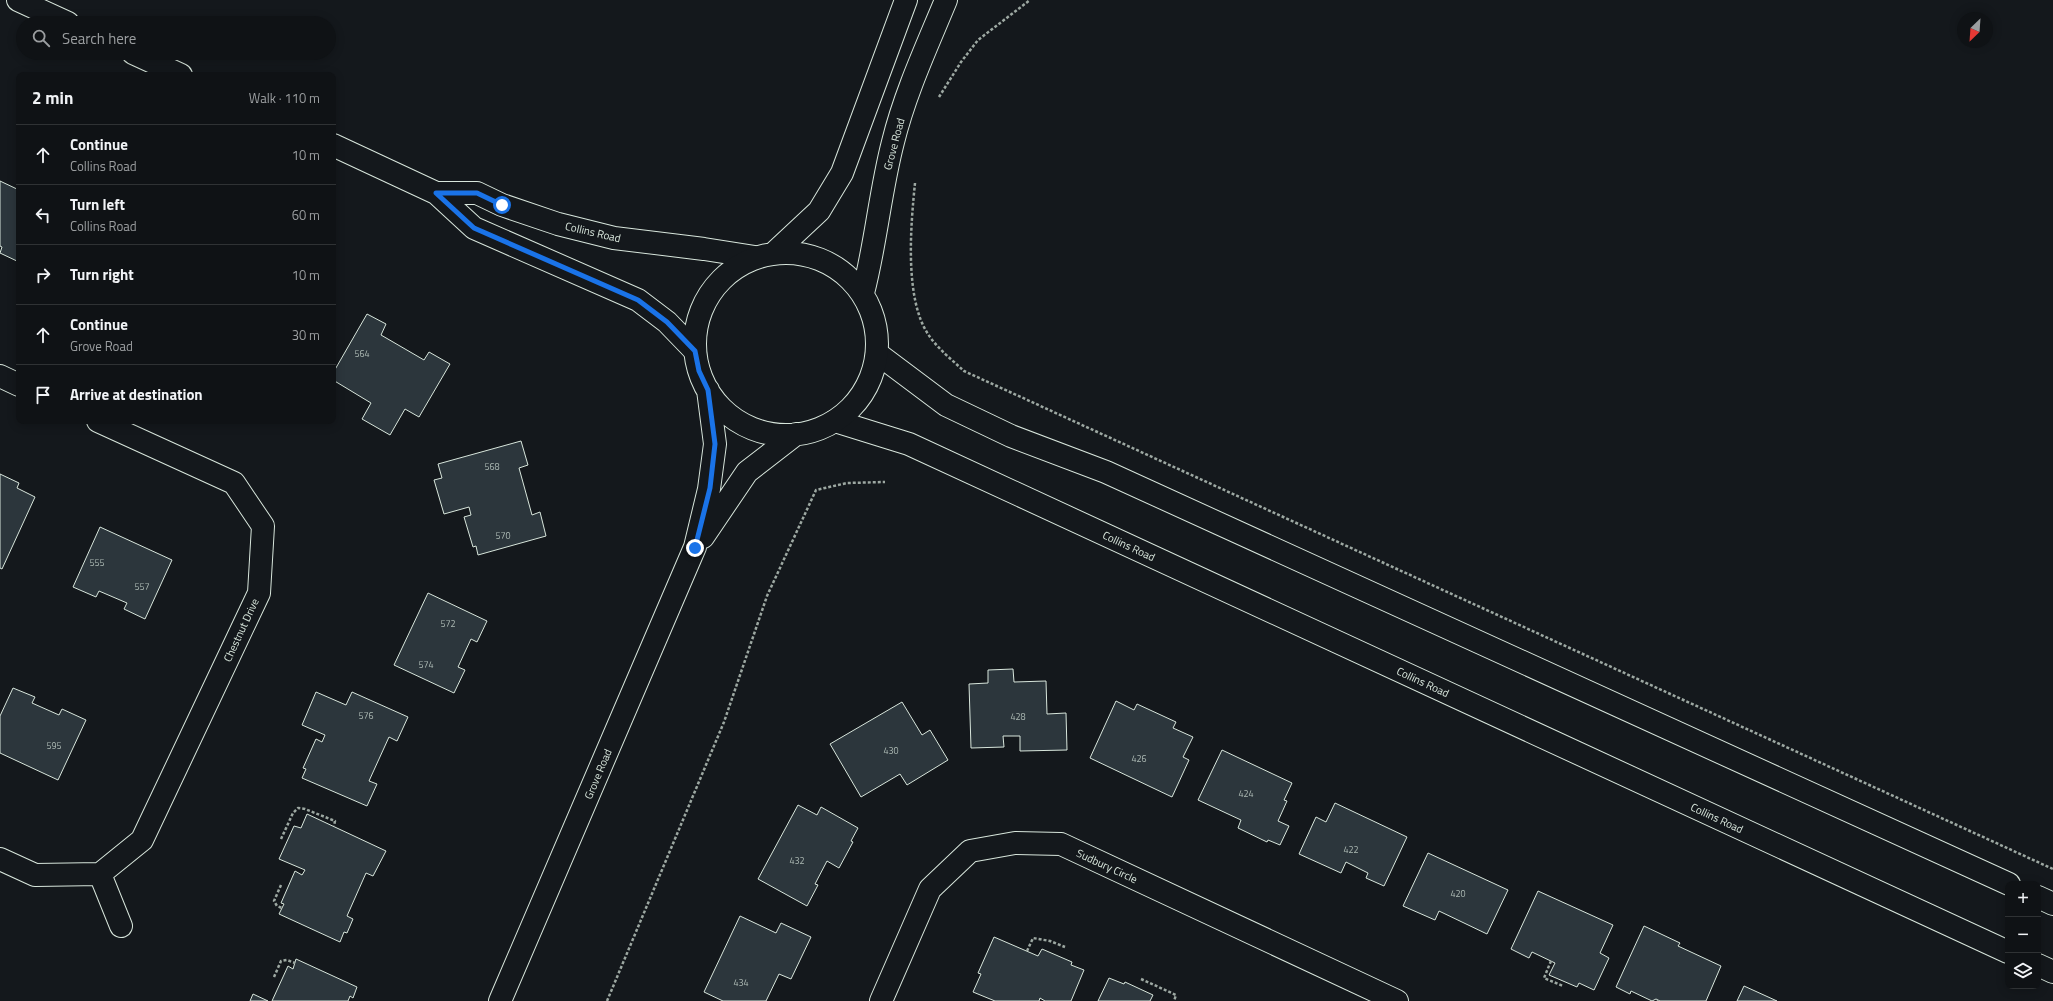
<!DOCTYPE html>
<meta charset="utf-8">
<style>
:root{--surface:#0f1215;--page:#181b1e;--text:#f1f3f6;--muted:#9b9ea0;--line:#2f3234}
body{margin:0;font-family:"Titillium Web",sans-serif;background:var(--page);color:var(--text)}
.controls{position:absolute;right:12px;bottom:12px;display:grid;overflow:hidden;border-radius:8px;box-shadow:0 2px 10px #0003}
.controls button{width:36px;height:36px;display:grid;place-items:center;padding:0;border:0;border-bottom:1px solid var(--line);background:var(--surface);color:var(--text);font:20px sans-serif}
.compass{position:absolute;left:1957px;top:12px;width:36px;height:36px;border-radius:50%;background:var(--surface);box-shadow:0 2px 10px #0003;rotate:205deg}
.stop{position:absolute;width:12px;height:12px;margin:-9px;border:3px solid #1a73e8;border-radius:50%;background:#fff}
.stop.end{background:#1a73e8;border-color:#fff;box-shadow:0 1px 4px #0008}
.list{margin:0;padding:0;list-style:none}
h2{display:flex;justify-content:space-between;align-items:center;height:52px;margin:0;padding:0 16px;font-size:17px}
h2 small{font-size:13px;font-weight:400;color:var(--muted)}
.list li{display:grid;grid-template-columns:26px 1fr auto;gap:12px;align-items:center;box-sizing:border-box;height:60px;padding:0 16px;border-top:1px solid var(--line)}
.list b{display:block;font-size:15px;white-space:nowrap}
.list p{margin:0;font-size:13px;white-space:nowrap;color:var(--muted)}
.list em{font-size:13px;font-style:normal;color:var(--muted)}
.icon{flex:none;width:22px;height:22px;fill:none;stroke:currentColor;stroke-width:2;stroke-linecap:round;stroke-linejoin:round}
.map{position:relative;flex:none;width:2053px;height:1001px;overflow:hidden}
.search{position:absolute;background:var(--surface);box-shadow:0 2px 10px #0003;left:16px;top:16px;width:320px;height:44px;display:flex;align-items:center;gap:10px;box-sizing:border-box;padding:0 14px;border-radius:22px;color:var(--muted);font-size:15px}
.panel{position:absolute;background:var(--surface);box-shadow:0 2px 10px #0003;left:16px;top:72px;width:320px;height:352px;border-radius:8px}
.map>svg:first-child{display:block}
.building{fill:#2c363c;stroke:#d8e6dc}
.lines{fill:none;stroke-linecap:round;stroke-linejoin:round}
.street-casing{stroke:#d8e6dc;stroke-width:24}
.secondary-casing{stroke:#d8e6dc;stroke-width:24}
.path{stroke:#9da8a2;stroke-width:2.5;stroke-dasharray:3 2;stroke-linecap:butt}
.street{stroke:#14181c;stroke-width:22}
.secondary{stroke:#14181c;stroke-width:22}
.route{stroke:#1a73e8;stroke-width:5}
.labels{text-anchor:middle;stroke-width:3;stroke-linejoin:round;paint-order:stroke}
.number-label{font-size:9px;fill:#adbab4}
.street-label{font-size:11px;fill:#d8e6dc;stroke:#14181c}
</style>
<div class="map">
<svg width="2053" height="1001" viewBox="0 0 2053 1001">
<rect width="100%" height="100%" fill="#14181c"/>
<path class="building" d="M0 181 19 190V262L0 253 2 247 0 246Z
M367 314 386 324 381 335 424 360 429 352 450 364 419 417 405 409 390 435 362 419 371 403 333 380V373Z
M521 441 528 465 519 468 532 515 540 512 546 536 478 555 476 546 473 547 464 517 471 515 469 507 444 514 434 480 442 478 438 464Z
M0 474 19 483 17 488 35 497 2 569 0 568Z
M100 527 172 560 145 619 124 609 127 603 99 591 96 597 73 587Z
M428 593 487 621 477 642 471 639 458 667 465 670 454 693 394 665Z
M1013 669 1014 682 1046 681 1047 714 1066 713 1067 750 1020 751V736H1003L1004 747 971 748 969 684 988 683V670Z
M13 688 35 697 32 703 59 715 62 709 86 720 58 780 0 753V716Z
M316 692 346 705 352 692 408 717 397 741 389 737 369 781 377 784 367 806 302 778 306 769 303 768 316 739 322 742 325 735 302 725Z
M1116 701 1134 710 1137 704 1176 722 1173 728 1193 737 1183 757 1189 760 1172 797 1090 758Z
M902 702 922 735 930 730 948 760 907 785 900 774 861 797 830 744Z
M1222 750 1292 783 1284 800 1287 801 1278 821 1289 826 1280 845 1268 840 1267 842 1238 828 1241 820 1198 800Z
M1335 803 1407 837 1384 886 1366 878 1368 873 1346 862 1341 873 1299 854 1316 817 1326 822Z
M798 805 817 815 821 807 858 828 851 841 853 842 839 868 827 861 815 884 818 885 807 906 758 879Z
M307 814 386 851 373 876 366 873 347 916 353 919 347 933 344 932 340 942 279 914 284 904 281 903 295 871 302 875 305 870 279 859 294 826 301 828Z
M1428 853 1508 890 1487 934 1439 911 1435 920 1403 906Z
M1538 891 1613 925 1600 953 1609 958 1594 990 1579 983 1577 987 1549 975 1555 963 1532 952 1529 958 1511 949Z
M740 916 776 933 781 923 811 937 791 979 779 974 766 1001H723L704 992Z
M1644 926 1680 943 1678 946 1721 966 1706 1001H1660L1656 999 1652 1001 1631 991 1630 994 1616 987Z
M994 937 1038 956 1042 949 1072 962 1071 965 1084 970 1071 1001H1045L1040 998 1039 1001H995L973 992 981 974 978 973Z
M296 959 357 987 353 998 350 996 348 1001H272L288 966 293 969Z
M1109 978 1124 984 1125 982 1153 995 1150 1001H1098Z
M1744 986 1777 1001H1737Z
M253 994 268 1001H250Z"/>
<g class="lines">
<g class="street-casing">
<path id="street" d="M18 0 68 23
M133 53 181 75
M333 145 436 193 474 228 638 300 667 322 695 351
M436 193H477L502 205 558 224 614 238 704 249 755 257
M878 354 946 405 1011 436 1106 472 2009 884
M0 376 19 385
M835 421 909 444 2008 952
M0 859 35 875 100 874 142 840 259 593 263 526 234 483 98 421
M100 874 121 926
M2038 897 2053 904
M2038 965 2053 972
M881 1001 930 889 970 851 1015 843 1061 844 1397 1001"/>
</g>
<g class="secondary-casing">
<path id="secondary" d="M695 344a91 91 0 1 1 182 0a91 91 0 1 1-182 0Z
M774 253 819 211 842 173 906 0
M863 293C876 243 880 192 893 142 905 93 927 46 946 0
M703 537 747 472 796 434
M500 1001 695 547 709 489 715 444 708 390"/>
</g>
<path class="path" d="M939 97 961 62 978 40 1030 0
M915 183C911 223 904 298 928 334 937 348 952 360 964 371L2053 869
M281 839 293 813 298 808 305 809 335 821 334 826
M281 885 274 901 277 906 282 908
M1027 951 1033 938 1050 941 1065 947
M1551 961 1544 978 1563 986
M274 977 281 961 287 960 295 963
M1141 979 1176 995 1174 1001
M607 1001 724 722 767 596 816 490 847 483 885 482
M1658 1001V1000"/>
<use href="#street" class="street"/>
<use href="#secondary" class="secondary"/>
</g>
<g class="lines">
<path class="route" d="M502 205 477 193H436L474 228 638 300 667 322 695 351 699 371 708 390 715 444 710 488 695 548"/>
</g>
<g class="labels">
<g class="number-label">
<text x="362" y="357">564</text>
<text x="492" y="470">568</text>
<text x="503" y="539">570</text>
<text x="97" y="566">555</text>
<text x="142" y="590">557</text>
<text x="448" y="627">572</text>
<text x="426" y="668">574</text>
<text x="366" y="719">576</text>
<text x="1018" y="720">428</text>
<text x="54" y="749">595</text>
<text x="891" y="754">430</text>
<text x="1139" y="762">426</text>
<text x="1246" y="797">424</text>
<text x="1351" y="853">422</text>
<text x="797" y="864">432</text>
<text x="1458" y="897">420</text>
<text x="741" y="986">434</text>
</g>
<g class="street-label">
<text transform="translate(894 144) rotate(-75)" y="4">Grove Road</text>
<text transform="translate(593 232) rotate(13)" y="4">Collins Road</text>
<text transform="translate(1129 546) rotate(25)" y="4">Collins Road</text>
<text transform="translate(241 630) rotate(-65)" y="4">Chestnut Drive</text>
<text transform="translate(1423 682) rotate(25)" y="4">Collins Road</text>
<text transform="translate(598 774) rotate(-67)" y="4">Grove Road</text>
<text transform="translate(1717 818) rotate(25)" y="4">Collins Road</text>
<text transform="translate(1107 866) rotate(25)" y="4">Sudbury Circle</text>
</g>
</g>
</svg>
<div class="controls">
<button>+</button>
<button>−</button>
<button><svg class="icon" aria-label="layers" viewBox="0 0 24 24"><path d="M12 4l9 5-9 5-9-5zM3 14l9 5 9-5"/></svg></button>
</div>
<svg class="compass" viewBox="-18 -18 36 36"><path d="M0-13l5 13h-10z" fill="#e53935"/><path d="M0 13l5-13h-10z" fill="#9b9ea0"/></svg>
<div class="stop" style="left:502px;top:205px"></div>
<div class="stop end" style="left:695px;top:548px"></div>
<div class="search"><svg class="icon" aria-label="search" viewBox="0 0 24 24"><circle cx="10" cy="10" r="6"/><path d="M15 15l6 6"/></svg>Search here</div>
<section class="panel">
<h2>2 min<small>Walk · 110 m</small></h2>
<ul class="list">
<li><svg class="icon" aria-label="ahead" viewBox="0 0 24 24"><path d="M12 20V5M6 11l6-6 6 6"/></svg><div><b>Continue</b><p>Collins Road</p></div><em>10 m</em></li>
<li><svg class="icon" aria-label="left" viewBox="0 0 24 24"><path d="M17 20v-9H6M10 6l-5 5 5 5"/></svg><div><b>Turn left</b><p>Collins Road</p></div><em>60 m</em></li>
<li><svg class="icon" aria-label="right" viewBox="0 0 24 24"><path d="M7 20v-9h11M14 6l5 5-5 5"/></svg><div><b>Turn right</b></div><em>10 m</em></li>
<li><svg class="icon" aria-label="ahead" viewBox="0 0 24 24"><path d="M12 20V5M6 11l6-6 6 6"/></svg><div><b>Continue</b><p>Grove Road</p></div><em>30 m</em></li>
<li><svg class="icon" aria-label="arrive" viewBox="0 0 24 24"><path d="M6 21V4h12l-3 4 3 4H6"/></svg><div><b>Arrive at destination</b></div></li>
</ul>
</section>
</div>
